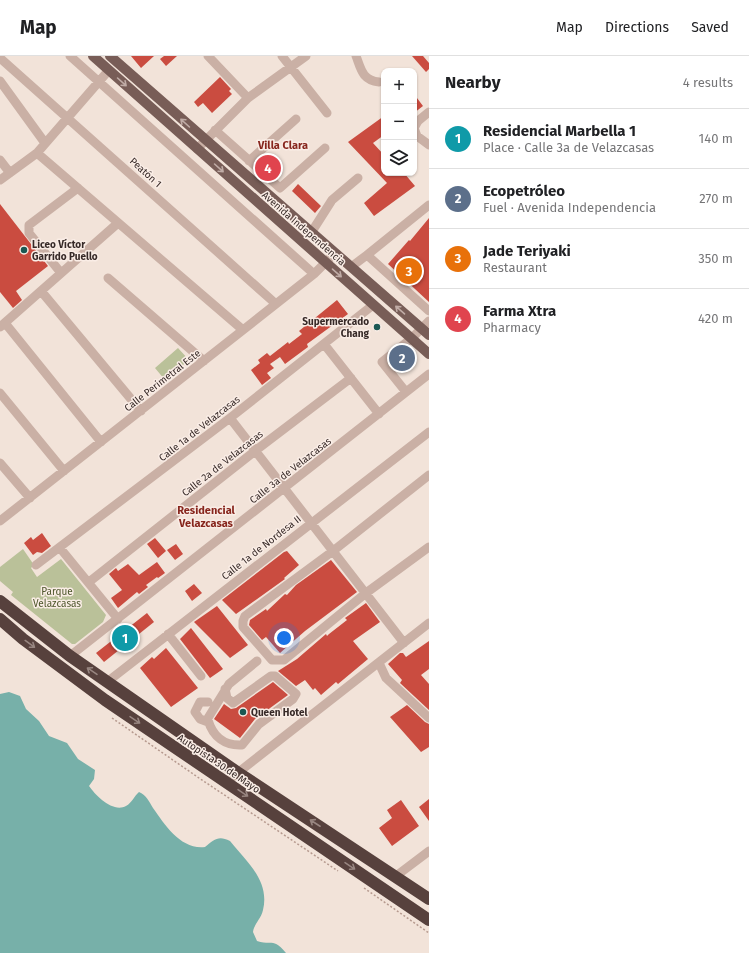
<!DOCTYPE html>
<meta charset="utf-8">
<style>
:root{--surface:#fff;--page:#f2f2f2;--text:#202124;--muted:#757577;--line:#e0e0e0;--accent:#b45309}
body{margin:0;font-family:"Fira Sans",sans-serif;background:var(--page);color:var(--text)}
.controls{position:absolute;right:12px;top:12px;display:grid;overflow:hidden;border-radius:8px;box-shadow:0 1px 3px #0004}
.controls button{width:36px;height:36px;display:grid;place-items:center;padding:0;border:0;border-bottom:1px solid var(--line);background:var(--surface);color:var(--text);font:20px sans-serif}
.you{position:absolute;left:284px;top:582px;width:14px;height:14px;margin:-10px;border:3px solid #fff;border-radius:50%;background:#1a73e8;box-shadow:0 0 0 6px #1a73e833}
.badge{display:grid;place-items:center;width:26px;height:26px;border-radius:50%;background:var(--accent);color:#fff;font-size:13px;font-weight:700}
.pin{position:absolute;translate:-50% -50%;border:2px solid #fff;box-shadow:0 1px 4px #0006}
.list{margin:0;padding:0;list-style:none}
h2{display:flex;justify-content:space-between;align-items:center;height:52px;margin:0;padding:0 16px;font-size:17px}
h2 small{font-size:13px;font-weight:400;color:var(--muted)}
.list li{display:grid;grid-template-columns:26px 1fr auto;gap:12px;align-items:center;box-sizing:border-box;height:60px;padding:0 16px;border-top:1px solid var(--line)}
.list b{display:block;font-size:15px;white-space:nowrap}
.list p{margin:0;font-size:13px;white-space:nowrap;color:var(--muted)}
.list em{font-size:13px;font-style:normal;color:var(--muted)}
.icon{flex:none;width:22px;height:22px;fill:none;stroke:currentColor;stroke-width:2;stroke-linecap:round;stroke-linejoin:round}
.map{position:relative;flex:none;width:429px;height:897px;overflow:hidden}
header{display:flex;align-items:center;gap:24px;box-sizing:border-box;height:56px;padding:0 20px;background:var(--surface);border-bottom:1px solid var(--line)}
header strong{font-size:19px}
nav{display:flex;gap:22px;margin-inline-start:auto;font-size:14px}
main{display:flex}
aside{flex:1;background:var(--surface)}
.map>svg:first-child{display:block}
.green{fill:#bac199}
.water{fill:#77b0a9}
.building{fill:#ca4c40}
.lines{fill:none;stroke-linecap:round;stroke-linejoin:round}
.path{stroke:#b69a8f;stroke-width:1.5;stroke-dasharray:2 2;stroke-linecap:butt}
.minor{stroke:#cab0a5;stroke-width:9}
.major{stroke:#785d57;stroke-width:10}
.highway{stroke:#57413d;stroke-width:12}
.oneway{stroke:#c0aca6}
.oneway2{stroke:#988681}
.poi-dot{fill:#1b5853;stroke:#faede6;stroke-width:1.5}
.labels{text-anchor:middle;stroke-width:3;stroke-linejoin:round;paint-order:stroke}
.street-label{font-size:10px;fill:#362927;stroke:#faede6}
.poi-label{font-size:10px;font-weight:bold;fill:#362927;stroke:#faede6;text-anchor:start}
.park-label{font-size:10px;fill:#4c552a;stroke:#faede6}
.neighbourhood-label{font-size:11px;font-weight:bold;fill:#87261d;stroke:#faede6}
</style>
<header>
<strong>Map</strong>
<nav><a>Map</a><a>Directions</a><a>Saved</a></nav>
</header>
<main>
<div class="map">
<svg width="429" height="897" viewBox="0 0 429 897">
<rect width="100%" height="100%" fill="#f2e3d9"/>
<path class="green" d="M178 292 189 304 165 324 155 312Z
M23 493 34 509 31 512 37 521 61 503 106 559 103 566 75 588H72L11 539 13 536 0 525V511Z"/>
<path class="water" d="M9 636 20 640 26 653 39 665 49 680 67 687 78 703 95 714 94 723 89 730C96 740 113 757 126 750 132 747 134 740 139 736 146 739 149 745 153 752 165 769 181 794 205 791 214 784 218 779 230 785 247 806 270 825 263 854 261 863 254 868 253 876L257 885C272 890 273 881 286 897H0V638Z"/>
<path class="building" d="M131 0H154L141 12Z
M164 0H177L166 10 160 3Z
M412 0H423L429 7V13L426 16Z
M220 21 231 33 229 35 232 38 212 57 203 47 198 51 194 46Z
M414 38 423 50 414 57Z
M384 60V79L373 87 384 99V117H404L415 130 374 160 364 147 387 127 348 86Z
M298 128 321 150 315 157 292 135Z
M0 148 48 210 16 235 22 244 13 252 0 236Z
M429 162V246L388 208 409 184 410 185Z
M337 244 348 258 307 288 308 291 285 308 280 301 270 308 274 312 267 317 271 322 262 329 251 314 260 307 258 304 267 297 270 300 288 286 289 288 302 278 299 275Z
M403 297 409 302 397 315 390 307Z
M42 477 51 490 42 497 37 496 33 499 24 487 31 481 33 484Z
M155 482 166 495 158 502 147 488Z
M176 488 183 498 175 504 167 494Z
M287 495 299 509 284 522 285 523 236 558 222 544 284 496Z
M331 504 357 536 305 575 280 597 266 581 262 584 249 569 250 564 266 553 267 555 285 538 287 539 296 529Z
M157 506 165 517 158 522 157 521 146 529 148 531 139 538 137 536 118 552 111 542 122 534 109 518 116 512 118 515 128 508 139 519Z
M194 528 202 537 192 545 185 535Z
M366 547 380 566 353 585 368 603 338 628 336 626 321 639 315 632 313 634 305 624 296 630 278 615 297 603 326 578 327 580 329 578 347 564 345 562Z
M217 550 248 589 230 602 194 566Z
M147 557 154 566 104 606 96 597Z
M191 572 223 613 210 622 180 583Z
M429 585V613L421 619 429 628V654L400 627 402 624 388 608 400 597H403L406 601Z
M166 592 198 632 171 651 140 612 152 601 154 603Z
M273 626 288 639 255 663 240 682 214 663 224 648 231 653 236 652Z
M407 649 425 666 429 668V691L421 696 390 661Z
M429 743V765L419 751Z
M401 744 419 770 392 790 379 772 392 762 387 754Z"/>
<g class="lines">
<path class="path" d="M112 662 199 722 338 815
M364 832 429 877"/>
<path class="minor" d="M70 0 314 218
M208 0 248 42
M282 0 327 57
M356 0C361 13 362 24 379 26
M0 2 276 248
M0 25 45 87
M429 56 418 65 414 72 417 80 429 89
M215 74 280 132 325 92
M197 93 248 42 306 0
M37 97 243 274
M0 104 10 117
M249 105 296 63
M0 124 37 97 109 14
M311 177 332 144 358 122
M367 199 429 149
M351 211 367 199 429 255
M61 217 29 177V169L78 132
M108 222 204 305
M41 235 141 355
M5 267 101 386
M0 271 118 167
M324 288 379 358
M406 336 382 306 412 282 429 265
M0 337 64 415
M230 362 404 587
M0 407 30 442
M429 419 333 495 245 560 243 565V571L272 604H284L366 537 429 491
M0 465 243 274 314 218 335 197
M60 492 118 563
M36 509 230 362 373 249
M89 526 255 395 351 322
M168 578 201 620
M70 600 429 318
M379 607 386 622 429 662
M107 626 429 376
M225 633 227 642 233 647 271 620H275L296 638 293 643 259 668 242 689C225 690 213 681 208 664V662L229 628 257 605
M208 646H200L195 656 200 663 208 666
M226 726 429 567
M396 820 429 795"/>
<path class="major" d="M93 0 429 298
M110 0 429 279"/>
<path class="highway" d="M0 545 70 600 237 716 429 843
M0 563 23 583 105 644 429 864"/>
</g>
<defs><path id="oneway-shaft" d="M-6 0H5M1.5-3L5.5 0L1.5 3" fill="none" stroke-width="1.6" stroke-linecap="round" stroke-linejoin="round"/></defs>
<g class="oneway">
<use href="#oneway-shaft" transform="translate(122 26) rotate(42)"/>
<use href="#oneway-shaft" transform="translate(185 67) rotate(-138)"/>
<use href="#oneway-shaft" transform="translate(219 112) rotate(42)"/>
<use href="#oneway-shaft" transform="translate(337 217) rotate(41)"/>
<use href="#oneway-shaft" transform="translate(400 254) rotate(-139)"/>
</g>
<g class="oneway2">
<use href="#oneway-shaft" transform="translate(30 588) rotate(36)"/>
<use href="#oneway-shaft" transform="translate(92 615) rotate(-146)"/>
<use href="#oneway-shaft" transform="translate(135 664) rotate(34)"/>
<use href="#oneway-shaft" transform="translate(243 737) rotate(34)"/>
<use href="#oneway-shaft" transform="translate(315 767) rotate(-147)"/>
<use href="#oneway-shaft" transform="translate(350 810) rotate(34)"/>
</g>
<g class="poi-dot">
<circle cx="24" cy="194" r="4"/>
<circle cx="377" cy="271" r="4"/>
<circle cx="243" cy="656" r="4"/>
</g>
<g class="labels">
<g class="street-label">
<text transform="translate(146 116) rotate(42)" y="4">Peatón 1</text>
<text transform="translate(304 172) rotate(41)" y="4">Avenida Independencia</text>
<text transform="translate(162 324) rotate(-38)" y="4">Calle Perimetral Este</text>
<text transform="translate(199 372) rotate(-38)" y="4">Calle 1a de Velazcasas</text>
<text transform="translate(222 407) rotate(-38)" y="4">Calle 2a de Velazcasas</text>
<text transform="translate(290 414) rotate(-38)" y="4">Calle 3a de Velazcasas</text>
<text transform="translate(261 491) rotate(-38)" y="4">Calle 1a de Nordesa II</text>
<text transform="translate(219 707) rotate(34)" y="4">Autopista 30 de Mayo</text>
</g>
<g class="poi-label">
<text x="32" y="192">Liceo Víctor<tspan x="32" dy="12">Garrido Puello</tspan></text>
<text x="369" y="269" text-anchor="end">Supermercado<tspan x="369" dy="12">Chang</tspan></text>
<text x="251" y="660">Queen Hotel</text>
</g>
<g class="park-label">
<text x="57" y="539">Parque<tspan x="57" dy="12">Velazcasas</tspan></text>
</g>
<g class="neighbourhood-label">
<text x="283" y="93">Villa Clara</text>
<text x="206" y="458">Residencial<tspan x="206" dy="13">Velazcasas</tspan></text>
</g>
</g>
</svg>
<div class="controls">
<button>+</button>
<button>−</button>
<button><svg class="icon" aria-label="layers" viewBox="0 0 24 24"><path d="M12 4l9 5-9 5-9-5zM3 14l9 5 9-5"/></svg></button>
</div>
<div class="you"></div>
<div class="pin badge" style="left:125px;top:582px;background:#0f9aa8">1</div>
<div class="pin badge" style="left:402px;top:302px;background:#5c6f8a">2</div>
<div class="pin badge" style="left:409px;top:215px;background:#e8710a">3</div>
<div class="pin badge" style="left:268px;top:112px;background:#e0444e">4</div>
</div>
<aside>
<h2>Nearby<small>4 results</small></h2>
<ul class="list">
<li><span class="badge" style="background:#0f9aa8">1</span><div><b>Residencial Marbella 1</b><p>Place · Calle 3a de Velazcasas</p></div><em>140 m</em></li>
<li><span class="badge" style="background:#5c6f8a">2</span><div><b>Ecopetróleo</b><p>Fuel · Avenida Independencia</p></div><em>270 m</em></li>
<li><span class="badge" style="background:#e8710a">3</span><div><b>Jade Teriyaki</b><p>Restaurant</p></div><em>350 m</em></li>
<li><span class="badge" style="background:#e0444e">4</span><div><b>Farma Xtra</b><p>Pharmacy</p></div><em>420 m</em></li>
</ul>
</aside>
</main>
